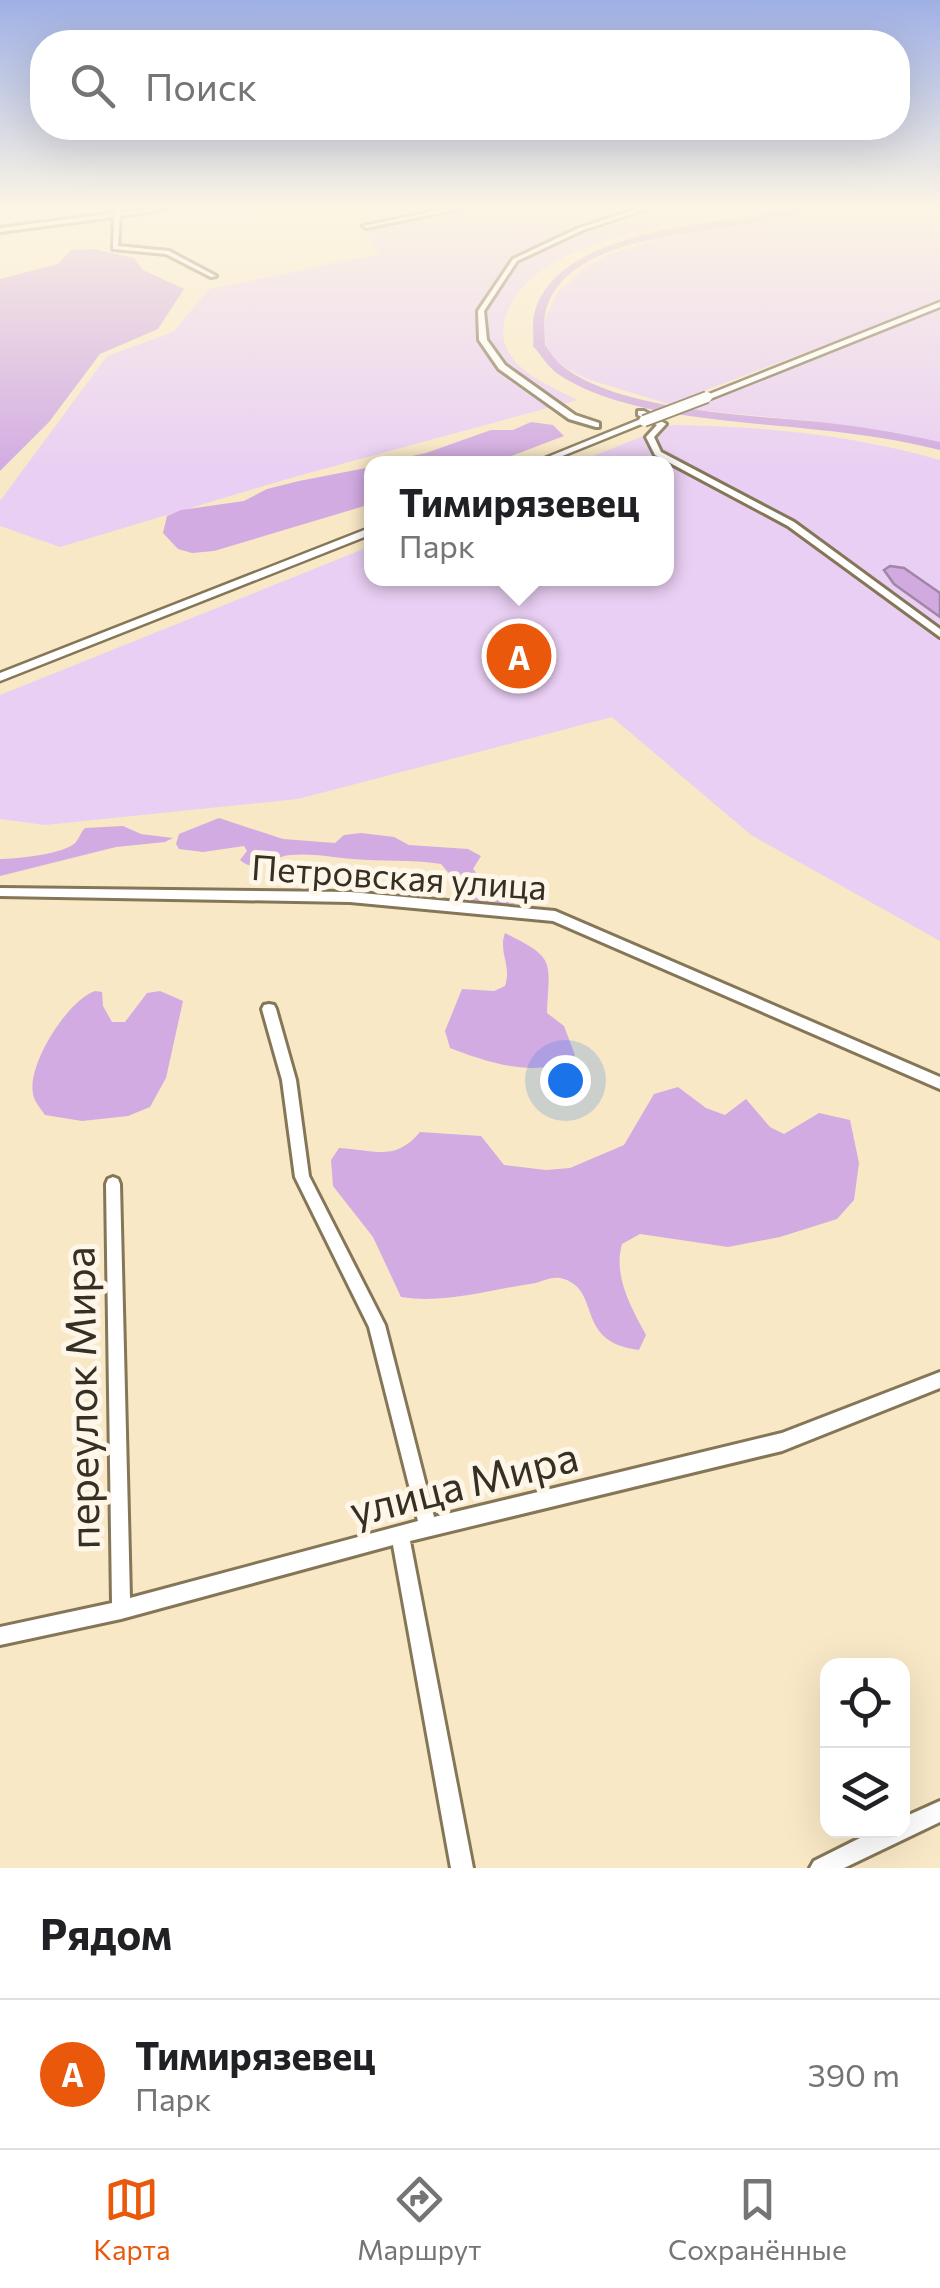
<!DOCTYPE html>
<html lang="ru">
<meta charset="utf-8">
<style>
:root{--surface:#fff;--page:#f6f6f6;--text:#202124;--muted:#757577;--line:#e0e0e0;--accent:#ea580c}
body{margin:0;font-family:Commissioner,sans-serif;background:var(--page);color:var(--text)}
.controls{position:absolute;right:30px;bottom:30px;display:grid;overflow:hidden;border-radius:20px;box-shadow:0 10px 40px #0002}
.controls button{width:90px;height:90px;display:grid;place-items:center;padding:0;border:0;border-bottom:2px solid var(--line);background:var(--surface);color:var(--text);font:50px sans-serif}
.you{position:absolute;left:565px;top:1080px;width:35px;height:35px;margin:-25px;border:8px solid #fff;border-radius:50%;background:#1a73e8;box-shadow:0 0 0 15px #1a73e833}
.badge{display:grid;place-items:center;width:65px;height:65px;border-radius:50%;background:var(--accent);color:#fff;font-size:32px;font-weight:700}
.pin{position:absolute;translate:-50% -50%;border:5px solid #fff;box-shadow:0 2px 10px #0006}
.popup{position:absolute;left:364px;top:456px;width:310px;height:130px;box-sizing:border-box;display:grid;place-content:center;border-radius:20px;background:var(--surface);filter:drop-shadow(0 2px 8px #0005);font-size:32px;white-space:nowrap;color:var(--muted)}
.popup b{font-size:38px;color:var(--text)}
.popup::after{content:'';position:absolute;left:50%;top:100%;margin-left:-20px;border:20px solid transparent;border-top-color:var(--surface)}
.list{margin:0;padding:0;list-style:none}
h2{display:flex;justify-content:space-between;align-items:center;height:130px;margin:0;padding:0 40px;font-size:42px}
h2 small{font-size:32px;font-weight:400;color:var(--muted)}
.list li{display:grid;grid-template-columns:65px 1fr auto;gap:30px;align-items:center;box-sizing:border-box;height:150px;padding:0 40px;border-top:2px solid var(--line)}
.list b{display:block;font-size:38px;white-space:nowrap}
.list p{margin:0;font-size:32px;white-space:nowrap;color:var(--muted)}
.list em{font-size:32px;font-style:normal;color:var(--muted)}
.icon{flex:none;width:55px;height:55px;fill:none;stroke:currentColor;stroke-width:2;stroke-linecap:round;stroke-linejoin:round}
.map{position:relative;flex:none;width:940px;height:1868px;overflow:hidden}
.search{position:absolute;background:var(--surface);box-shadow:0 10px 40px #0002;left:30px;right:30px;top:30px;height:110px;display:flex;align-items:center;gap:25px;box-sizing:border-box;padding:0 35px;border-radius:40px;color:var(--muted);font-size:38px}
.sheet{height:280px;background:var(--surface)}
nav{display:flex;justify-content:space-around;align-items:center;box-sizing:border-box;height:140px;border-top:2px solid var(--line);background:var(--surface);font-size:28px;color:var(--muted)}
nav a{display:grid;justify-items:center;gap:5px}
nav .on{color:var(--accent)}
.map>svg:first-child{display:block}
.green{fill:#e9cff3}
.forest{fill:#d2abe2}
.water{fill:#d1aae0;stroke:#a285a7;stroke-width:2.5}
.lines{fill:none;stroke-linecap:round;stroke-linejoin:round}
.river{fill:#d1aae0;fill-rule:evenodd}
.minor-casing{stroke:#857658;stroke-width:6}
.major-casing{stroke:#857658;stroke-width:5}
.minor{fill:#fff;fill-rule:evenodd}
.major{fill:#fff;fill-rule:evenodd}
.major-bridge-casing{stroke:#857658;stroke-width:14;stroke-linecap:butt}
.major-bridge{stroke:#fff;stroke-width:10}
.labels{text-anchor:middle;stroke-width:10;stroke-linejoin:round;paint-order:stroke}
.street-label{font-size:35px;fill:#363023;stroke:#fdf6e9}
.near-street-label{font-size:42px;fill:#363023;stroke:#fdf6e9}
</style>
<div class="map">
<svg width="940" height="1868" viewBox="0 0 940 1868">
<rect width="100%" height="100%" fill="#f8e8c6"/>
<path class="green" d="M390 209H765C694 220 522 236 504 323 500 342 509 357 523 369 538 382 560 391 577 400L294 477 60 547 0 526V501L107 356 173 332 209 289 381 254 364 232Z
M819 209H940V301L669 404 587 379 557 363 546 345 543 324 557 293 586 267 608 255 659 238Z
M940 308V442L812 421 694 410 712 399Z
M672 425C762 426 853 435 940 460V941L751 835 612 717 298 799 45 825 0 819V695L371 546 372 578H666V463H575Z"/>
<path class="forest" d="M93 249 134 258 143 270 184 289 158 329 100 354 49 422 0 471V279L58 264 71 250Z
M531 422 553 425 564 436 493 463H379L426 453 491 430H513Z
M371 467V504L214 551 192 553 178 549 163 533 167 516 181 510 244 501 267 489 299 481Z
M219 818 283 839 335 843 344 835 361 833 394 837 409 845 468 849 481 856 473 869 487 885 515 903 512 907 474 903 441 864C411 859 382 862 353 859 331 857 313 853 290 855 271 857 256 875 240 860L247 851 244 846 203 852 179 849 176 844 179 834Z
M123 826 141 834 173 838 165 842 116 847 0 876V859C15 859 66 854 76 842 79 838 81 832 85 828Z
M505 933C557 959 549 960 547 1013L564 1026 575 1055C542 1081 486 1062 450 1048L445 1031 462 989 494 991 505 986C512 966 498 952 505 933Z
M95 991 102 992 103 1006 112 1022H125L147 993 160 991 183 1001 166 1078 150 1107 128 1116 82 1121 45 1115C41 1109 34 1101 33 1094 27 1064 68 1000 95 991Z
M678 1087 706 1108 725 1115 746 1099 770 1127 784 1134 819 1113 850 1120 859 1163 854 1200 837 1219 780 1237 728 1247 640 1234 622 1244C613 1276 631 1307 646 1335L639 1350C572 1342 604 1288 560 1278 551 1276 539 1283 530 1284 487 1290 445 1304 401 1297L373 1237 333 1186 331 1160 339 1148C375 1150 395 1162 420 1132L481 1136 504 1165 546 1170 570 1168 624 1145 654 1094Z"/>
<path class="water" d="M890 566 904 568 940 593V617L894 584 884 570Z"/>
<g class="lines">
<path class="river" d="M788 209H807C744 238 566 221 545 314 543 324 545 336 545 345 551 353 557 363 565 368 622 411 749 415 819 422 859 426 900 433 940 442V450C900 440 860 434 819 430 742 421 623 418 558 374 549 368 541 355 533 346 534 336 532 324 534 315 554 228 720 224 788 209Z"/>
<g class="minor-casing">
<path id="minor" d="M115 209H121V213L166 209 120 216 118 246 169 251 216 276 211 277 166 254 113 249 114 217 0 232V228L115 213Z
M445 209H458L366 228 363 226Z
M637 209H647L583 230 517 261 484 311 487 340 505 365 575 415 599 423V427H596L569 419 499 369 479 340 478 311 513 259 579 228Z
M638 411H644L666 424 654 437 661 452 794 522 940 629V637L788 526 655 455 646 437 657 425 638 415Z
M0 888 350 892 555 911 940 1077V1089L553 921 350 902 0 896Z
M269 1004 274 1005 276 1009 296 1080 309 1176 385 1325 434 1517 782 1433 940 1372V1388L782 1451 410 1541 473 1868H451L393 1545 121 1619 0 1645V1627L112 1603 106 1184 108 1179 113 1177 118 1179 120 1184 130 1598 418 1521 369 1327 295 1177 282 1080 262 1009 264 1005Z
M940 1801V1822L844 1868H810L814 1861 876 1830H902V1818Z"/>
</g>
<g class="major-casing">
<path id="major" d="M940 302V307L710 399 702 397Z
M641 419 649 421 545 463H533Z
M372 527V534L0 681V673Z"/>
</g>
<use href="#minor" class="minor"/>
<use href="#major" class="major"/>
<g class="major-bridge-casing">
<path id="major-bridge" d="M644 421 707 397"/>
</g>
<use href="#major-bridge" class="major-bridge"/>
</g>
<linearGradient id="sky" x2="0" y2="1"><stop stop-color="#9fb0e5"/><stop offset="0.44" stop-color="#fcf5e5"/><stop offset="1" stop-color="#fcf5e5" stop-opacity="0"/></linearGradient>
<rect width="940" height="471" fill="url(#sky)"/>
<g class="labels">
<g class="street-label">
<text transform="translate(399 878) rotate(4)" y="12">Петровская улица</text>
</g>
<g class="near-street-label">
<text transform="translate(82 1398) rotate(-91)" y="15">переулок Мира</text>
<text transform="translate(464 1484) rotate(-14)" y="15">улица Мира</text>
</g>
</g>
</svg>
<div class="controls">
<button><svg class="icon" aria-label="locate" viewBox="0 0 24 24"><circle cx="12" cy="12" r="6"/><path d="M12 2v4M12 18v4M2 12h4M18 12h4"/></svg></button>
<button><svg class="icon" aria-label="layers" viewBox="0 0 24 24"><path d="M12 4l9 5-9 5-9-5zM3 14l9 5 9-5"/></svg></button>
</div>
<div class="you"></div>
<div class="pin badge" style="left:519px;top:656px">A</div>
<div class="popup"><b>Тимирязевец</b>Парк</div>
<div class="search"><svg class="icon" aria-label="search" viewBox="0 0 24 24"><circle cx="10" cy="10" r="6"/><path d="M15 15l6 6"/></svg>Поиск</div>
</div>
<section class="sheet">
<h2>Рядом<small></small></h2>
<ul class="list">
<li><span class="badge">A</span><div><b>Тимирязевец</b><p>Парк</p></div><em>390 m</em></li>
</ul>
</section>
<nav>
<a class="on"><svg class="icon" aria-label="map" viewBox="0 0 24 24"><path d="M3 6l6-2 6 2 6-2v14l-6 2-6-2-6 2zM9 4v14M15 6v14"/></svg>Карта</a>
<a><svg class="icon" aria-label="directions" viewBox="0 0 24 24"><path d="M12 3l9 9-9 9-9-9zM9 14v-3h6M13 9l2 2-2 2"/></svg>Маршрут</a>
<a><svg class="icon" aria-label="saved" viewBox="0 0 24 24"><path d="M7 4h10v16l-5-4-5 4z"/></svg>Сохранённые</a>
</nav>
